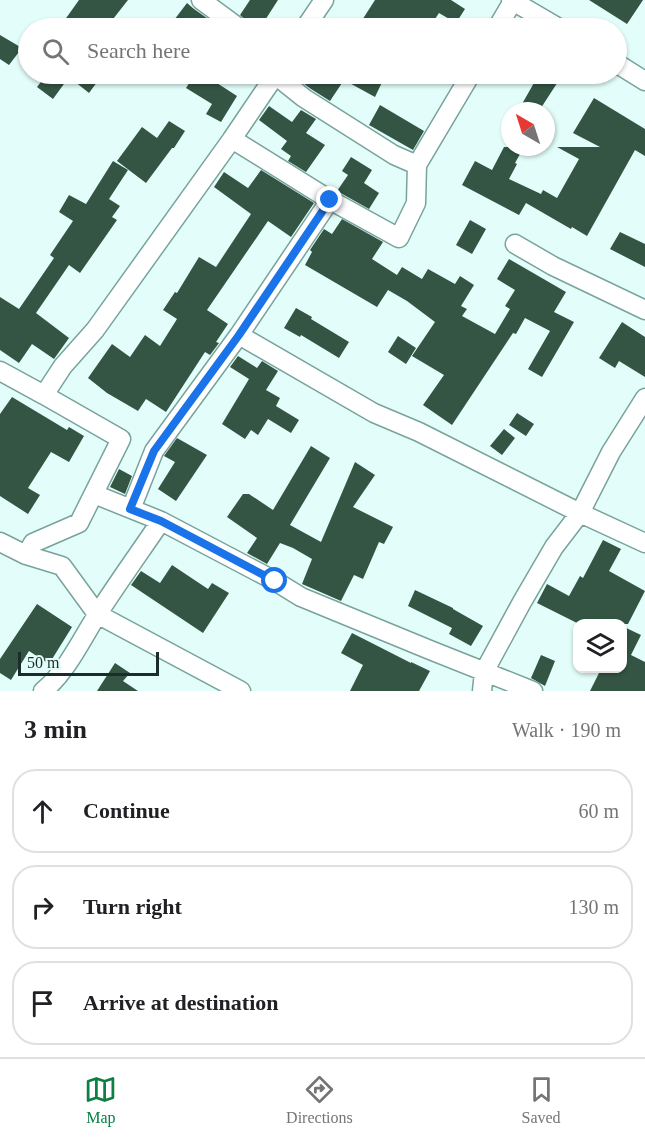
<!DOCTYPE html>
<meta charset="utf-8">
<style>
:root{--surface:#fff;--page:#f6f6f6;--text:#202124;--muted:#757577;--line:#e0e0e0;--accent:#0b8043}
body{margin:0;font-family:"Times New Roman",serif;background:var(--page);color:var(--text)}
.controls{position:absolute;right:18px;bottom:18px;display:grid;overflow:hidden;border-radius:12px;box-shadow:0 2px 4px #0004}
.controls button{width:54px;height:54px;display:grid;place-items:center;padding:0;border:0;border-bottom:2px solid var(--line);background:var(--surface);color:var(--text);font:30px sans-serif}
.compass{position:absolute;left:501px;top:102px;width:54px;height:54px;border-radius:50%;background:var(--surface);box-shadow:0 2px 4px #0004;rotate:321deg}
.scale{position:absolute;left:18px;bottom:15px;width:141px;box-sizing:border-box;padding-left:6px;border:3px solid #1b2d2b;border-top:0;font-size:16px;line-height:21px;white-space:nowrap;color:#1b2d2b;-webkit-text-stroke:4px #e3fefa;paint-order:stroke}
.stop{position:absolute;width:18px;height:18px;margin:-14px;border:4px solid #1a73e8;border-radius:50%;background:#fff}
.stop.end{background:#1a73e8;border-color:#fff;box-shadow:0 2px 6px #0008}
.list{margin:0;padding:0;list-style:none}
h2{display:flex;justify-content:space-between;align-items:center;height:78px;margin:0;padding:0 24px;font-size:26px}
h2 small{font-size:20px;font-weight:400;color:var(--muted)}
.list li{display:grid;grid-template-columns:39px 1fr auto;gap:18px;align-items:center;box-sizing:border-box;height:84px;margin:0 12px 12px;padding:0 12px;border:2px solid var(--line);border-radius:24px}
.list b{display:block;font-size:22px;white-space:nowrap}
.list em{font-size:20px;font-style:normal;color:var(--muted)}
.icon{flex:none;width:33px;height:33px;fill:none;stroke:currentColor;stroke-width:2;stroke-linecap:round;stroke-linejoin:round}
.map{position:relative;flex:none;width:645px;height:691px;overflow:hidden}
.search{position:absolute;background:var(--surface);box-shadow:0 2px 4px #0004;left:18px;right:18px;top:18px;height:66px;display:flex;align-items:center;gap:15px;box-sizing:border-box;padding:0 21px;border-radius:33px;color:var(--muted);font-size:22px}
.sheet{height:366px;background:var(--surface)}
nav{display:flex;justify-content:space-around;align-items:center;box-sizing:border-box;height:84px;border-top:2px solid var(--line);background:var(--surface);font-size:16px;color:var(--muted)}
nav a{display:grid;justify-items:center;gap:3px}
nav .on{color:var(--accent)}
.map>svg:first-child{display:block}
.building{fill:#345544}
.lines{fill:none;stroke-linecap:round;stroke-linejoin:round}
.minor-casing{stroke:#78a39d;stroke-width:21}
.minor{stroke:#fff;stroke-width:18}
.route{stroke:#1a73e8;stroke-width:8}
</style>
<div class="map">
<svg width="645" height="691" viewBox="0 0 645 691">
<rect width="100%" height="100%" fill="#e3fefa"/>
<path class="building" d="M79 0H128L106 28H59Z
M250 0H278L260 28 250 27 249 23 240 15Z
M375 0H451L465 9 456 23 439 13 429 28H357Z
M589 0H643L627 24Z
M187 3 194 9 221 28H168Z
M0 35 22 48 9 65 0 59Z
M47 74H103L89 93 69 77 53 99 37 87Z
M195 74H203L237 96 221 122 206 114 212 104 186 88Z
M291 74H386L375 97 344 80 330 101 311 89Z
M539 74H563L539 111H535L522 104Z
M594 98 645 129V156L635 150 587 236 572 227 571 229 526 203 519 215 462 185 475 161 492 170 504 147H524L515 163 517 164 509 179 541 194 543 190 557 198 579 159 557 147H600L573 133Z
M380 105 424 131 413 150 369 125Z
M269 106 292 122 301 110 316 119 306 133 325 145 306 172 288 161 291 156 281 149 287 141 259 120Z
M169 121 185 131 174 148H172L146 183 117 161 142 127 157 138Z
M351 157 372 170 364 183 379 193 369 209 337 191 348 175 342 171Z
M113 161 128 170 109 199 120 206 112 217 117 220 80 273 69 265 36 313 69 338 54 359 32 344 19 363 0 350V297L19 309 54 258 50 255 73 221 59 212 69 195 86 204Z
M261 170 314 203 291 237 268 221 207 310 228 324 216 342 219 343 210 355 205 352 166 412 146 399 138 411 107 393 88 378 112 344 130 357 145 335 160 346 177 319 163 310 175 292 177 293 199 257 216 267 251 214 214 187 224 172 248 188Z
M342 219 383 242 372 259 397 275 402 267 422 279 428 269 455 284 460 276 474 285 461 306 467 309 462 316 495 334 510 309 505 306 515 290 497 279 509 259 566 292 554 312 574 322 542 377 528 369 550 331 525 318 516 334 513 333 452 425 423 405 444 375 412 356 435 322 407 301 388 290 377 307 305 265 312 252 310 250 324 229 332 234Z
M470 220 486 229 472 254 456 245Z
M620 232 645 244V267L610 249Z
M296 308 312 317 311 319 349 342 339 358 301 335 300 337 284 328Z
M622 322 645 337V377L619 361 615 368 599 358Z
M398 336 416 348 406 364 388 352Z
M238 356 257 368 262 361 278 371 266 390 280 398 276 406 299 420 291 433 268 419 258 435 251 430 245 439 222 424 249 379 230 367Z
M12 397 67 430 69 427 84 436 69 462 51 452 28 488 40 495 28 514 0 496V414Z
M517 413 534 424 526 436 509 425Z
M504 429 515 438 502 455 490 446Z
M177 438 207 455 176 501 158 489 175 462 164 456Z
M311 446 330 458 290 525 321 542 355 462 375 475 353 507 393 527 384 544 379 542 363 579 354 575 341 601 302 584 312 559 293 548 280 543 267 564 247 553 257 538 227 517 243 494H249L273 510Z
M119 469 132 476 125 494 110 487Z
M603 540 621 549 609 571 645 591 628 624H579L537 603 547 584 569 596 580 576 583 578Z
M172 565 208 589 212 583 229 593 203 633 131 585 141 571 160 583Z
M415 590 453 608V609L483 626 471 646 449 634 452 628 408 606Z
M37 604 72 627 49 664 29 651 11 680 0 673V659Z
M622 626 641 635 631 655 645 662V691H590L601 669H622Z
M352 633 411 663V662L430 671 419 691H350L363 665 341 653Z
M541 655 555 661 545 686 531 678Z
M115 663 130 673 123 681 138 691H97Z"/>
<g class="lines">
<g class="minor-casing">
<path id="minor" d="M201 0 239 28
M511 0 559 28
M305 28 324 0
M497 28 513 1
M616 63 645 81
M274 74 304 98 394 155 417 165
M232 139 330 200 399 238 416 203 417 165 471 74
M515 244 553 266 645 310
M239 335 374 413 419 432 580 513 645 543
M0 371 44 395
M94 494 161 521 275 581 301 597 430 650 533 691
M131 509 154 451 239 335 330 200
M0 542 26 555 62 566 97 614 241 691
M26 555 33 543 79 523 121 439 44 395 63 366 95 330 232 139 276 74
M43 691C67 672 82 638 99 612 119 581 140 552 161 521
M482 691 484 672 522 602 554 547 580 513 611 452 645 398"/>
</g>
<use href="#minor" class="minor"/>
</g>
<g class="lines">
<path class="route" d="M275 581 161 521 130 509 154 451 239 335 330 200"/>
</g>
</svg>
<div class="controls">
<button><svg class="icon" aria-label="layers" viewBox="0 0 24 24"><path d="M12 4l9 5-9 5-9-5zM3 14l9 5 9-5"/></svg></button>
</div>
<svg class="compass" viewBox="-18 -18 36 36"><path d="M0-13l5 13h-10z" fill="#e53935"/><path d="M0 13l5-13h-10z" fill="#757577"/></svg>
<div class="scale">50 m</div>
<div class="stop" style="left:275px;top:581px"></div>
<div class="stop end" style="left:330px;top:200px"></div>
<div class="search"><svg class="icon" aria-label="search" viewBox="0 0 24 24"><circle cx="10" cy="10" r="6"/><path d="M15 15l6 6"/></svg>Search here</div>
</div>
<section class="sheet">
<h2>3 min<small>Walk · 190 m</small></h2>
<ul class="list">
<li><svg class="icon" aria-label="ahead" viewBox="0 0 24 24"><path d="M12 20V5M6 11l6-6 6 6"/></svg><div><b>Continue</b></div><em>60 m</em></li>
<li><svg class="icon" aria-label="right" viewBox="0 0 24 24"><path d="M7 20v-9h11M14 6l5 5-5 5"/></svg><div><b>Turn right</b></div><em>130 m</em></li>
<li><svg class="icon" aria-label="arrive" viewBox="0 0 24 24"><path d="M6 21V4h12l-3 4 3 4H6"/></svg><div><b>Arrive at destination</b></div></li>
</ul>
</section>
<nav>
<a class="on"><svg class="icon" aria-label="map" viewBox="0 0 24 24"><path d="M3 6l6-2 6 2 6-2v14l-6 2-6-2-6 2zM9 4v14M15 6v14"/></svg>Map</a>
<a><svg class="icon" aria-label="directions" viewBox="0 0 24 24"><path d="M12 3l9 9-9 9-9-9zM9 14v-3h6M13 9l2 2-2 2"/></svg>Directions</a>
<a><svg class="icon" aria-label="saved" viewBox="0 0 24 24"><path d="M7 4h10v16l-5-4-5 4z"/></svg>Saved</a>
</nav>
